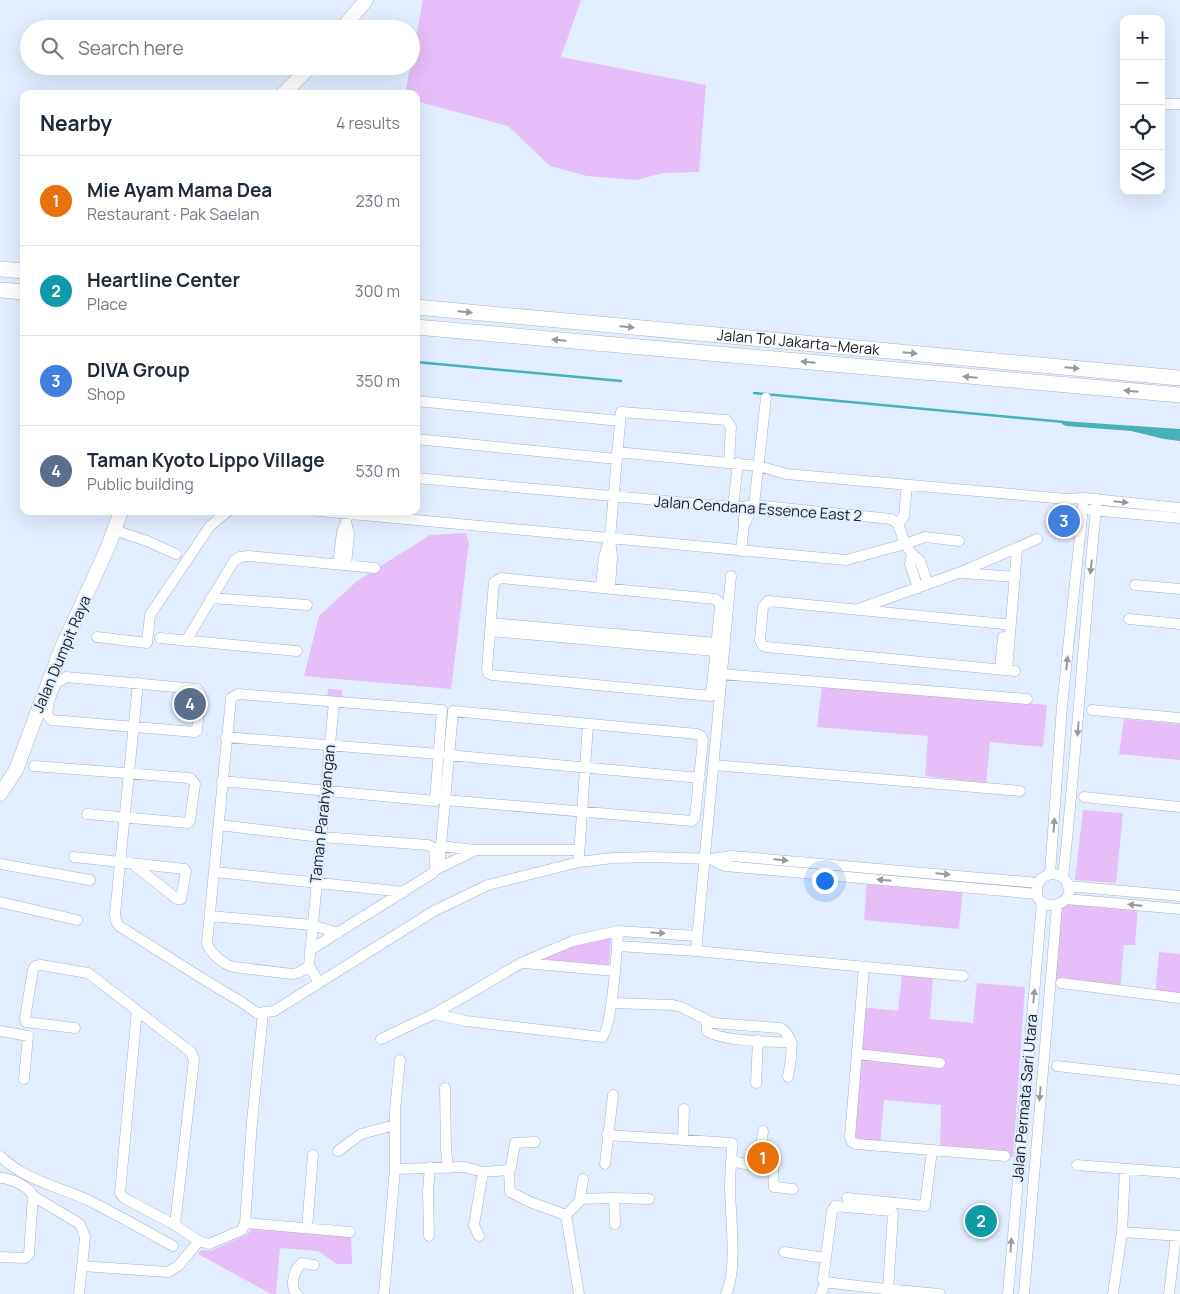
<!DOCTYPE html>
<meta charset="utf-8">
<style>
:root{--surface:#fff;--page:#f6f6f7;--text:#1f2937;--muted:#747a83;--line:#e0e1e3;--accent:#9c3803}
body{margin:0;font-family:Manrope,sans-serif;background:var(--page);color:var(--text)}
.controls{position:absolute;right:15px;top:15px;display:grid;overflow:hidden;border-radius:10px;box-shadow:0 5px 20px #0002}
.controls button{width:45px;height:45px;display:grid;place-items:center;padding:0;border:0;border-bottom:1px solid var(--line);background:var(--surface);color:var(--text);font:25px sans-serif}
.you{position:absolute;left:824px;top:880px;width:18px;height:18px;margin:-12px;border:4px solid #fff;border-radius:50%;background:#1a73e8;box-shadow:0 0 0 8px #1a73e833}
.badge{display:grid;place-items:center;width:32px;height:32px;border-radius:50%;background:var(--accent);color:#fff;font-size:16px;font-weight:700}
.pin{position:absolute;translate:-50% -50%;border:2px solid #fff;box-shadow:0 1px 5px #0006}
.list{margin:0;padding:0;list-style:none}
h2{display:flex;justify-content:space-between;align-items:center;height:65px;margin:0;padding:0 20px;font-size:21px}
h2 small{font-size:16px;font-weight:400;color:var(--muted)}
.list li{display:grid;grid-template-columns:32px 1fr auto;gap:15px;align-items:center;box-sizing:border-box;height:90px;padding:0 20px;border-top:1px solid var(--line)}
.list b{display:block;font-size:19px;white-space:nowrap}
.list p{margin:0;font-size:16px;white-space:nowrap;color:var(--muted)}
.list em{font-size:16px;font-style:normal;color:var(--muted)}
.icon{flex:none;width:28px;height:28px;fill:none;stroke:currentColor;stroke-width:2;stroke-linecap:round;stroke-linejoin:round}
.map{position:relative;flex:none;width:1180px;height:1294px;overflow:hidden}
.search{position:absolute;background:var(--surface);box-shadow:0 5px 20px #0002;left:20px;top:20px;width:400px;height:55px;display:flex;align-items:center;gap:12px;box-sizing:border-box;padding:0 18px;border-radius:28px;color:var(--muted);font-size:19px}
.panel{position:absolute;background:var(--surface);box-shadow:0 5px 20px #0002;left:20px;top:90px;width:400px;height:425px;border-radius:10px}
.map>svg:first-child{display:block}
.green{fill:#e6bff8}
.water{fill:#47b1b7}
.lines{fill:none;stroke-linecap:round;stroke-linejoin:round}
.stream{stroke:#47b1b7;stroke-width:2.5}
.minor-casing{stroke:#a7b2c2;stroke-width:11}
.major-casing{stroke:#a7b2c2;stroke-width:15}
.highway-casing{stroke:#a7b2c2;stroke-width:16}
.minor{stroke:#fff;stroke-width:10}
.major{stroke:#fff;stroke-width:14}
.highway{stroke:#fff;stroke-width:15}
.oneway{fill:#97999c}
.labels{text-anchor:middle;stroke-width:4;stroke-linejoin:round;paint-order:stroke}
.street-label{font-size:15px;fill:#181c22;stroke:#e2eeff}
</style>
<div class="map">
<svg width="1180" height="1294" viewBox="0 0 1180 1294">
<rect width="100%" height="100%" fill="#e2eeff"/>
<path class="green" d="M423 0H581L561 57 706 85 699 172 663 173 636 180 587 176 550 166 508 126 416 101V94H405Z
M466 533 469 543 451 689 304 676 319 616 357 581 430 535Z
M822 687 1047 705 1043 747 990 742 986 783 925 776 928 736 817 727Z
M328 689 342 690V699L327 698Z
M1124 719 1180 724V760L1119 754Z
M1083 810 1123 813 1116 883 1075 880Z
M867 879 963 887 959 929 864 920Z
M1066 899 1138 906 1135 945H1124L1120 990 1051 982 1057 906Z
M611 937 609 966 538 960 557 950Z
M1159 952 1180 954V998L1155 995Z
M902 975 933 977 930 1019 973 1023 977 983 1025 987 1013 1157 940 1150 941 1105 884 1100 880 1146 852 1142 861 1007 898 1011Z
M252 1228 351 1237 352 1264H337L318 1251 280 1248 276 1294H271L198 1254 201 1250 210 1251 248 1234Z"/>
<path class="water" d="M1062 421 1180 429V441L1164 439 1131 431 1066 426 1062 424Z"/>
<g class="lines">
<path class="stream" d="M416 362 621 381
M754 393 1064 422"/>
<g class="minor-casing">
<path id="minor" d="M1161 104H1180
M416 401 620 421
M416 439 617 459
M617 452 759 466 786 474 1067 499 1084 498
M416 478 733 507H742L754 505 891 519 898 524 905 544 912 554 920 561 928 584
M733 507 738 463
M1091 510 1180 518
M319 511 846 560 905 544 925 537 959 541
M346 522 349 534 346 565
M898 524 904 516 907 485
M744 525 754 505 766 398
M114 530 147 541 176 554
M741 551 744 525V518
M912 554 910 564 918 588
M338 564 342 532 346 522 347 511
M963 573 1015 577
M501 578 715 599 719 602 720 607 711 696 492 675 488 673 487 669 494 582Z
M1135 585 1180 589
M601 587 604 557 608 544
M610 588 612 557 610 538 621 412 726 420 731 427 729 462
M211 598 307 605
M861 608 961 572 1037 539
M1129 619 1180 624
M491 623 716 643
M1004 624 768 601 763 607 760 640 762 645 767 647 1015 671
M490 631 715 651
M97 637 147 643 150 615 210 526 228 511
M160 638 297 651
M186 641 234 561 240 557 249 556 375 568
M1000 669 1003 637
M1007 670 1017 549
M721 674 1027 699
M66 677 197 689 200 693 197 731 195 732 51 720 47 714 49 701 56 683Z
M138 683 115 914 116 921 119 926 208 982 240 1001 257 1013 274 1011 434 911 488 885 579 862 613 858 653 857 710 859 732 856 1038 883
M1092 710 1180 718
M226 737 439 754
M448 755 700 778
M714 765 1020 791
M34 766 189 778 191 779 195 784 190 820 188 823 87 814
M222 781 435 801 442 710 238 694 231 698 207 943C210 953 224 965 234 967L292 974 298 973 309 966
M1084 797 1180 807
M445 800 692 821 695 817 703 740 701 736 697 734 453 711 439 868 476 850
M219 825 321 837 428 845 434 848 435 869 433 873 310 950
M441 846 476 850H579
M579 856 588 725
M74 857 185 869 186 871 181 899H177L134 865
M710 859 725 866 1037 894
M0 864 90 880
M215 872 404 892
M1050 874 1062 706 1084 498 1180 508
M1063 877C1051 871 1039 875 1037 889 1034 919 1087 903 1063 877 1077 751 1084 625 1097 499
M1068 886 1180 896
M1066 899 1180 909
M0 902 77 920
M210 916 312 925 338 933
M617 946 696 951 963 976
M696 951 731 576
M524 963 615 971
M864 967 850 1137 852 1142 857 1144 1005 1156
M319 983 309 966 334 702
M1061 983 1180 998
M612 1003 673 1005 681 1007 713 1023 780 1028C798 1037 790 1061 788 1077
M137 1010 120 1193 124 1198 175 1225 199 1241 209 1244 242 1230 245 1223 252 1122 263 1013
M434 1014 466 1021 602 1037C612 1029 617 948 618 931
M706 1020 707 1031C723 1042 771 1041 792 1043
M75 1028 26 1022 25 1018 33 970 35 966 41 965 88 973 191 1052 194 1060 175 1225
M0 1031 28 1036 24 1079
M381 1039 434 1014 523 962 573 941 618 931 697 936
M857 1054 940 1063
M1057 1066 1180 1080
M756 1083 758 1040
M445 1088 446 1150 448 1168
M763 1131 759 1167 773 1170 774 1187 793 1189
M607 1135 732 1143C732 1157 730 1172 730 1186 730 1215 738 1269 726 1294
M683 1139 684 1109
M338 1151 361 1134 395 1125
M0 1156C27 1182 59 1186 92 1202 119 1216 146 1231 173 1246
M731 1161 759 1167
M605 1164 613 1095
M1077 1165 1180 1173
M395 1169 465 1167 483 1172 509 1170 511 1167 515 1143 535 1142
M509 1170 510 1192 530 1202 566 1215
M0 1178C10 1178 29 1186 33 1196L29 1254 25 1258 0 1257
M33 1196 80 1224 85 1237 82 1266
M614 1198 649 1199
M847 1198 925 1206 932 1150
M580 1199 583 1179
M245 1223 350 1232
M307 1228 313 1155
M1122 1232 1180 1236
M429 1236 428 1191 430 1167
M479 1236 474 1225 483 1172
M784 1252 825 1258
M79 1294 82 1266 168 1272 178 1266 199 1241
M297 1294C289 1287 294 1269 302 1263L314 1265
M384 1294 395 1169V1110L400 1060
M579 1294 566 1215 579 1202 580 1199 614 1198 615 1224
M821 1294 825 1282
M887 1294 888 1290 893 1214 892 1211 835 1206 832 1211 823 1280 825 1282C863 1287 901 1291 940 1294
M1008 1294 1042 902
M1024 1294 1057 906
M1113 1294 1122 1232 1125 1169
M1169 1294 1176 1236"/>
</g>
<g class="major-casing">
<path id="major" d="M342 29 366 0
M283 94 311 66
M0 794 16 770 60 652 108 547 121 511"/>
</g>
<g class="highway-casing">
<g id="highway">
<path d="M0 269 24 271"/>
<path d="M0 290 24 292"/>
<path id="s1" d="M416 307 1180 378"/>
<path d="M416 327 1180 395"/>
</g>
</g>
<use href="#minor" class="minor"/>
<use href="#major" class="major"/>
<use href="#highway" class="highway"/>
</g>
<defs><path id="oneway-solid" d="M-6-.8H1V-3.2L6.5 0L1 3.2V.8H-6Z" transform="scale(1.25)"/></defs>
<g class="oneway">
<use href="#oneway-solid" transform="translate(465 312) rotate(5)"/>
<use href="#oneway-solid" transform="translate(627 327) rotate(5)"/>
<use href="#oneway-solid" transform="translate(559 340) rotate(-175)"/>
<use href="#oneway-solid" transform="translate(910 353) rotate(5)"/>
<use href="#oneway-solid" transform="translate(808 362) rotate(-175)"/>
<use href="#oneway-solid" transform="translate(1072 368) rotate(5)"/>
<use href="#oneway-solid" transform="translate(970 377) rotate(-175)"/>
<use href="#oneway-solid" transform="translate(1131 391) rotate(-175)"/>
<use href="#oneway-solid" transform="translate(1121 502) rotate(6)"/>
<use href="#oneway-solid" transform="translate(1091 567) rotate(96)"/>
<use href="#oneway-solid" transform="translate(1067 663) rotate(-84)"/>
<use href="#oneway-solid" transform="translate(1078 729) rotate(95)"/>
<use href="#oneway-solid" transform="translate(1054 825) rotate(-86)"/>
<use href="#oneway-solid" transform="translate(781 860) rotate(5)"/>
<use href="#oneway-solid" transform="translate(943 874) rotate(5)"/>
<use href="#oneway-solid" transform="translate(884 880) rotate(-175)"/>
<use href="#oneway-solid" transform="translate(1135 905) rotate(-175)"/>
<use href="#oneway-solid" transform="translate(658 933) rotate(3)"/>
<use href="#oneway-solid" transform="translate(1034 996) rotate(-84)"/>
<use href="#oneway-solid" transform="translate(1040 1094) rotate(95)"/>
<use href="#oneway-solid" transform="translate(1011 1245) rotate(-86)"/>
</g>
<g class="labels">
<g class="street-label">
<text dy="5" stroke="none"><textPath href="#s1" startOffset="384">Jalan Tol Jakarta–Merak</textPath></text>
<text transform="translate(758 509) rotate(4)" y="5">Jalan Cendana Essence East 2</text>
<text transform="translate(62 654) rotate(-67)" y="5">Jalan Dumpit Raya</text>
<text transform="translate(323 814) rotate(-84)" y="5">Taman Parahyangan</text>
<text transform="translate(1025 1098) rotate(-85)" y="5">Jalan Permata Sari Utara</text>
</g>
</g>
</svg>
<div class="controls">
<button>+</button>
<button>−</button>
<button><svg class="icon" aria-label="locate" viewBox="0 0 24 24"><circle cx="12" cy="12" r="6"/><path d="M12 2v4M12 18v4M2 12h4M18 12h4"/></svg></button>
<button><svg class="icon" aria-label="layers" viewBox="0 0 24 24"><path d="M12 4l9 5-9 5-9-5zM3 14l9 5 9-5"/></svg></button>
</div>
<div class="you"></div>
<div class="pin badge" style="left:763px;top:1158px;background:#e8710a">1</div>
<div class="pin badge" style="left:981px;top:1221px;background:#0f9aa8">2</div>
<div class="pin badge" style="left:1064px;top:521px;background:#3f7fe0">3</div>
<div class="pin badge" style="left:190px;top:704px;background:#5c6f8a">4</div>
<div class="search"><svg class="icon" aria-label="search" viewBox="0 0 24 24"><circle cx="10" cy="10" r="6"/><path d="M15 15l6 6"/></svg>Search here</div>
<section class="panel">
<h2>Nearby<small>4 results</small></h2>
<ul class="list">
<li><span class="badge" style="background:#e8710a">1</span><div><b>Mie Ayam Mama Dea</b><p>Restaurant · Pak Saelan</p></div><em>230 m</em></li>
<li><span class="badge" style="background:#0f9aa8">2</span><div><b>Heartline Center</b><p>Place</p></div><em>300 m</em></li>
<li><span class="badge" style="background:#3f7fe0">3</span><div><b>DIVA Group</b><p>Shop</p></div><em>350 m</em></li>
<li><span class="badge" style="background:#5c6f8a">4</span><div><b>Taman Kyoto Lippo Village</b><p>Public building</p></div><em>530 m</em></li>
</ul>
</section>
</div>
